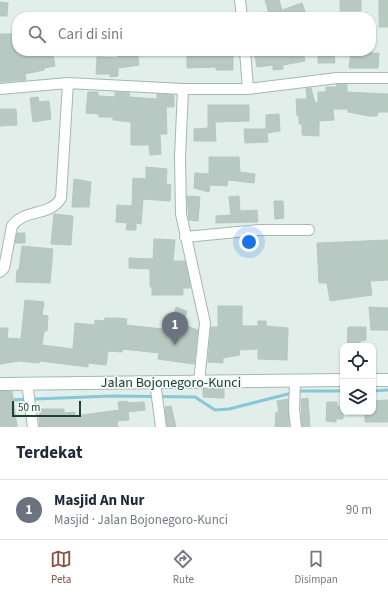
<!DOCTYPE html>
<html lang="id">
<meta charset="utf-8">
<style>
:root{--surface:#fff;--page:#f2f2f3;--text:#1f2937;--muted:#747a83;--line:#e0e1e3;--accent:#845042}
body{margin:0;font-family:"Source Sans 3",sans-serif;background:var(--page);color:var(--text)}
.controls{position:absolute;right:12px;bottom:12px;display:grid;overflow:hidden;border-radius:8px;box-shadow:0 1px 3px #0004}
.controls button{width:36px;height:36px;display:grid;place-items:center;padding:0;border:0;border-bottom:1px solid var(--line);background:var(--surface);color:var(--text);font:20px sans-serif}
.scale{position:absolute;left:12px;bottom:10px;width:69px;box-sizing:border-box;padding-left:4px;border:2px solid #204139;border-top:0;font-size:11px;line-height:14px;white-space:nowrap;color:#204139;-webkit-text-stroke:3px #f3faf7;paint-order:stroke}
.you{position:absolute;left:249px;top:242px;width:14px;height:14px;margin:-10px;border:3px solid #fff;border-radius:50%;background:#1a73e8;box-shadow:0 0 0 6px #1a73e833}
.badge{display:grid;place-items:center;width:26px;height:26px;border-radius:50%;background:var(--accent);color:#fff;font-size:13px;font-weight:700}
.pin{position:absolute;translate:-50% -33px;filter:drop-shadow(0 1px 2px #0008)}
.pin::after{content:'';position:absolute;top:21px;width:14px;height:12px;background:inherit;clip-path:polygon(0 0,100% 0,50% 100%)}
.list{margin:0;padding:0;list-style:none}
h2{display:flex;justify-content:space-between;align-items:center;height:52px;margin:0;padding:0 16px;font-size:17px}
h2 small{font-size:13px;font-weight:400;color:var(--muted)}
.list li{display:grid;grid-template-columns:26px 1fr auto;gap:12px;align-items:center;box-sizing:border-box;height:60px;padding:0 16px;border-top:1px solid var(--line)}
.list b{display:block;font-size:15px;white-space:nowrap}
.list p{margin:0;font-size:13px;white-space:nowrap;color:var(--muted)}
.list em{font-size:13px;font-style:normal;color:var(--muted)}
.icon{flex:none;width:22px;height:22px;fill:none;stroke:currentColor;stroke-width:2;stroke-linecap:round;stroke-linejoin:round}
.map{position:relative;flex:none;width:388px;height:427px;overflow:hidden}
.search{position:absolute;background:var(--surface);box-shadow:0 1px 3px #0004;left:12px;right:12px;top:12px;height:44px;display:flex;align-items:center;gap:10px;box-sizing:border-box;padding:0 14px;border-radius:16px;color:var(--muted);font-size:15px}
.sheet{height:112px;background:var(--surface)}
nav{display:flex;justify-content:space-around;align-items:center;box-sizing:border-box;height:56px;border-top:1px solid var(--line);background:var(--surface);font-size:11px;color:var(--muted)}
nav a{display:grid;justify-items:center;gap:2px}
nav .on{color:var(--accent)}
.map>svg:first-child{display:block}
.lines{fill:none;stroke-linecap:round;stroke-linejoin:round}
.stream{stroke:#85c8d8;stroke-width:3}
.building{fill:#b7c9c2;stroke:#b4c8c0}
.minor-casing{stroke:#a4b7b1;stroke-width:12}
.secondary-casing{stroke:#9fbbb2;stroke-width:14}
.minor{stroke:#fff;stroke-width:10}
.secondary{stroke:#fff;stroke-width:12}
.labels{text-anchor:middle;stroke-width:3;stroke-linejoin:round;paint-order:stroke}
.street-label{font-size:14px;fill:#204139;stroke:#f3faf7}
</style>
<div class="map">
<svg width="388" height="427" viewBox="0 0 388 427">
<rect width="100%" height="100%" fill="#e2eee9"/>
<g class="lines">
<path class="stream" d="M373 391 388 390
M9 400 112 396 195 397 215 410 229 409 300 391H343"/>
</g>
<path class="building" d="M265 0H279L282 10 302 3 305 12 290 17H265L269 14Z
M340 0H361V11H340Z
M379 0H388V27H379Z
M0 2 8 3 7 16H0Z
M0 34H17V51H52L55 66 44 68V70L25 74 26 80 0 82Z
M137 51 139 65 118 68V76L110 77V74H96L97 57 118 58 117 52Z
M212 51V54L233 53V70H216V67L187 68V52Z
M254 51H303L305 61 283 65V69L273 70V65L257 67Z
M318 51H334L335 63H318Z
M351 51H371V53H379L378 68H349Z
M337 84 347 85V92L388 94V112H378L377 116H369L348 112V109H333L334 120 319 121V136L302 135V124H299V116H297L296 99H307L306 88H311L315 103 318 102V92H326V87H336Z
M88 92H98V96L115 97V92L130 93 129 97 157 99V94L174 95V107H166L167 134H160L161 154 150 155 149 145H131V122L113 120V117H99V114L86 113Z
M38 97 39 102 49 101 51 119 33 122 30 98Z
M208 105H249V121L215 122 216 141H194V129L208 128Z
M0 109H16L17 125 0 126Z
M279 114 280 131 267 133 268 142 245 143 244 129H266V115Z
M209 157H239L240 172 255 174 254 183 228 180 227 186 210 185 209 192 194 188 195 173 209 174Z
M146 167 167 169 166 184 171 185 170 201 143 199 141 224 136 223V230H126L127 223 116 222 117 205 132 206 133 178 146 179Z
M74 179 91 182 89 207H72Z
M187 196 200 197 198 221 189 220Z
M239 196 240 211 257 210 258 222 216 223V216L231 215 229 197Z
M274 201H283L284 218 275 219Z
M54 214 73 216 71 245 51 244Z
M17 233H25V243H15Z
M154 239 175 240 173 261H185L190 285V288H183V295H152V287H150V269L129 268V258L153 259Z
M388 240V280L370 281 372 295 330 301 327 283H319L317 243Z
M22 246 53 249 50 283 16 282 17 270H19Z
M25 300 44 302 42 315 48 316 47 331H44L42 345 73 349 75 323 95 325V320L104 321 105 318H116L127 319 126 325 163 329 164 327 169 328 176 307 187 311 183 325 198 330 194 364 158 359 159 353 123 349 122 352 108 351 106 365 88 363V367L40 361 39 363 19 361 0 364V328H8L7 338 21 339Z
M218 306H242V326H258V321H266V326L288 328 287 360 258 359V349L239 350 240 355 223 358V363L208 362 211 327H218Z
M369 307 388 308V330H371Z
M348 327H366V340L360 341V346H347Z
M203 389H224V398L203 397Z
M0 391H12L17 427H0Z
M308 398 310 427H302L301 399Z
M288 399 289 427H275L276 412H279L277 401Z
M388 400V422H365V412H373V401Z
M127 401 128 403 144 402 145 410 128 412 129 420 117 421 118 427H39L40 409H64V413L75 412V416L119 410 118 402Z
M327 402H337V406H343V419H336V422L326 421Z
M171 406 176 427H167L165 407Z"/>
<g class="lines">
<g class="minor-casing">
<path id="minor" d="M240 0 242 17
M245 51 248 89
M0 89 68 83 183 89
M185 237 259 230H309
M0 272 4 268 12 226C25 208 50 217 61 198L68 83
M295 381 294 410 296 427
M155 382 161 427
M199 382 205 323 181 214 180 157 183 89H248L337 78H388
M27 383 33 427"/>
</g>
<g class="secondary-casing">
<path id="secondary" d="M373 380H388
M0 384 343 380"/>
</g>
<use href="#minor" class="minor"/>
<use href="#secondary" class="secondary"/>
</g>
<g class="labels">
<g class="street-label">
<text x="171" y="387">Jalan Bojonegoro-Kunci</text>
</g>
</g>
</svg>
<div class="controls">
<button><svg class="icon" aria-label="locate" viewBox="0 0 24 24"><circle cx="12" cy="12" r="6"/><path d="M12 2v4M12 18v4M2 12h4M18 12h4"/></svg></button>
<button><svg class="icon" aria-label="layers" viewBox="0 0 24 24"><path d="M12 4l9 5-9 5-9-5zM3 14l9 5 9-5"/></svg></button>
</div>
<div class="scale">50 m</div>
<div class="you"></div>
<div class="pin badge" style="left:175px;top:345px;background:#6b7280">1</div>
<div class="search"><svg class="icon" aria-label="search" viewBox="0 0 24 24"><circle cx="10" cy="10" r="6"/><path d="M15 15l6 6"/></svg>Cari di sini</div>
</div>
<section class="sheet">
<h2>Terdekat<small></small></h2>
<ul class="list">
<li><span class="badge" style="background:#6b7280">1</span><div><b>Masjid An Nur</b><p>Masjid · Jalan Bojonegoro-Kunci</p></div><em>90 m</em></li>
</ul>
</section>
<nav>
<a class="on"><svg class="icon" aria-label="map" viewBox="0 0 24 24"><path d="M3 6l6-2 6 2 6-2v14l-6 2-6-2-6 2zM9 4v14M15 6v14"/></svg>Peta</a>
<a><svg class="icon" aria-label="directions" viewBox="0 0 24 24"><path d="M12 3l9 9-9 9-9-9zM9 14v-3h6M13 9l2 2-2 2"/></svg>Rute</a>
<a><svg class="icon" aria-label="saved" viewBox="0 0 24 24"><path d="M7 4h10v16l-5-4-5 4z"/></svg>Disimpan</a>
</nav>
